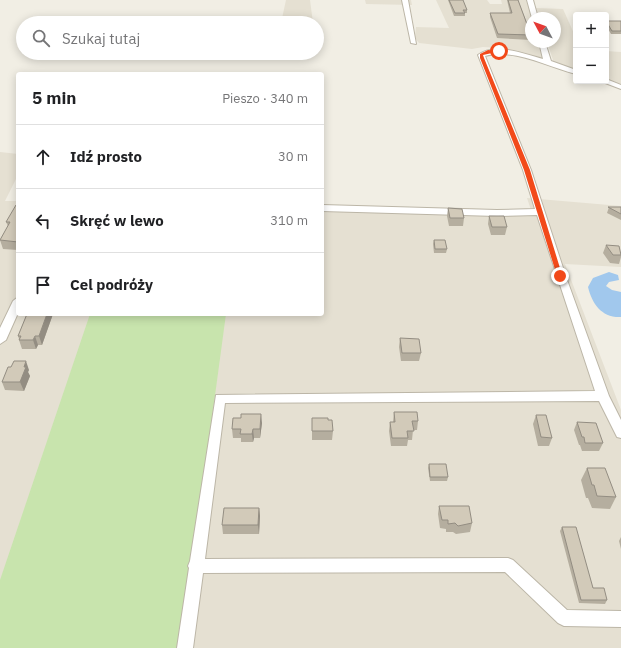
<!DOCTYPE html>
<html lang="pl">
<meta charset="utf-8">
<style>
:root{--surface:#fff;--page:#f6f6f6;--text:#202124;--muted:#757577;--line:#e0e0e0}
body{margin:0;font-family:"IBM Plex Sans",sans-serif;background:var(--page);color:var(--text)}
.controls{position:absolute;right:12px;top:12px;display:grid;overflow:hidden;border-radius:4px;box-shadow:0 2px 10px #0003}
.controls button{width:36px;height:36px;display:grid;place-items:center;padding:0;border:0;border-bottom:1px solid var(--line);background:var(--surface);color:var(--text);font:20px sans-serif}
.compass{position:absolute;left:525px;top:12px;width:36px;height:36px;border-radius:50%;background:var(--surface);box-shadow:0 2px 10px #0003;rotate:311deg}
.stop{position:absolute;width:12px;height:12px;margin:-9px;border:3px solid #f24a1a;border-radius:50%;background:#fff}
.stop.end{background:#f24a1a;border-color:#fff;box-shadow:0 1px 4px #0008}
.list{margin:0;padding:0;list-style:none}
h2{display:flex;justify-content:space-between;align-items:center;height:52px;margin:0;padding:0 16px;font-size:17px}
h2 small{font-size:13px;font-weight:400;color:var(--muted)}
.list li{display:grid;grid-template-columns:26px 1fr auto;gap:12px;align-items:center;box-sizing:border-box;height:64px;padding:0 16px;border-top:1px solid var(--line)}
.list b{display:block;font-size:15px;white-space:nowrap}
.list em{font-size:13px;font-style:normal;color:var(--muted)}
.icon{flex:none;width:22px;height:22px;fill:none;stroke:currentColor;stroke-width:2;stroke-linecap:round;stroke-linejoin:round}
.map{position:relative;flex:none;width:621px;height:648px;overflow:hidden}
.search{position:absolute;background:var(--surface);box-shadow:0 2px 10px #0003;left:16px;top:16px;width:308px;height:44px;display:flex;align-items:center;gap:10px;box-sizing:border-box;padding:0 14px;border-radius:22px;color:var(--muted);font-size:15px}
.panel{position:absolute;background:var(--surface);box-shadow:0 2px 10px #0003;left:16px;top:72px;width:308px;height:244px;border-radius:4px}
.map>svg:first-child{display:block}
.residential{fill:#e5e0d2}
.green{fill:#c8e4ad}
.water{fill:#a1c8ed}
.lines{fill:none;stroke-linecap:round;stroke-linejoin:round}
.street-casing{stroke:#bcb6a7;stroke-width:2}
.street{fill:#fff;fill-rule:evenodd}
.wall{fill:#b5ae9f}
.shaded-wall{fill:#938d82}
.building{fill:#d2cab9;stroke:#938d82}
.route{fill:#f24a1a}
</style>
<div class="map">
<svg width="621" height="648" viewBox="0 0 621 648">
<rect width="100%" height="100%" fill="#f1eee4"/>
<path class="residential" d="M286 0H310L313 23H281Z
M365 0H411L412 5 366 4Z
M436 0H487L490 4H502L501 0H526L532 18 531 42H539L545 60 498 48 483 47 472 49 419 43 415 38 416 27 449 28Z
M536 8 563 9 576 38V70L554 63 547 42H555V18H539Z
M606 51 621 52V84L606 80Z
M0 152 18 154V175L5 201H18V314H322V206L531 210 527 198 621 206V267L565 264 621 410V648H0Z"/>
<path class="green" d="M90 314H226L181 648H0V580Z"/>
<path class="water" d="M609 272 618 275 619 280 609 282 606 286 612 290 621 292V317C602 318 592 304 588 287L593 278Z"/>
<g class="lines">
<g class="street-casing">
<path id="street" d="M402 0H408L416 44 411 43Z
M527 0H533L538 18H532Z
M539 42H545L551 61 576 70V74C548 67 515 48 485 56L531 170 566 277 609 396 621 420V438L617 437 599 401 225 403 205 559 508 558 513 560 567 610 621 611V627L564 626 558 623 505 572 203 573 193 648H177L189 568 188 566 190 561 216 395 595 391 537 215 497 216 322 211V205L497 210 535 209 523 170 478 55C494 42 525 54 543 59Z
M606 79 621 85V89L600 81H606Z
M18 297V313L6 340 0 344V328L13 301Z"/>
</g>
<use href="#street" class="street"/>
</g>
<path class="wall" d="M448 0H463L467 10V13H465V16H454Z
M507 0H518L531 34V40L497 38 490 17V13H510Z
M606 21H621V34H611L606 25Z
M18 205V250L3 249 0 240 8 226 6 222Z
M609 207H621V220L607 213Z
M448 208 464 218 463 226H449L447 216Z
M489 216 507 227 505 235H491L488 224Z
M434 240 447 249 446 253H434L433 244Z
M606 245 621 253V257L619 264 610 263 603 253Z
M27 314H53L42 345H38L36 349H22L19 340V339L18 336Z
M400 338 421 353 419 361H401L399 347Z
M29 370 28 372 30 376 24 391 5 390 2 382Z
M394 412 418 421 417 430H413L412 440H408L407 446H391L389 431 390 422H393Z
M536 415 552 438 549 446H538L533 424Z
M312 418 328 420 333 431 332 440H312Z
M577 422 603 443 599 451H582L580 445H579L574 430Z
M262 423 260 438H254L253 442H241V438H233L232 429Z
M429 464 448 477 447 481H430L428 468Z
M587 468 616 497 610 509 592 508 588 498H586L581 480Z
M439 506 472 523 470 532 456 534 453 532H446V529L440 528 438 514Z
M259 508 260 516 259 534H223L222 525Z
M562 527 593 588 607 600 605 604 579 603 560 531Z
M621 537V549L619 541Z"/>
<path class="shaded-wall" d="M47 314H53L42 345 39 336Z
M35 336 38 345 36 349 33 340Z
M26 361 29 370 28 372 30 376 24 391 20 382 24 367Z
M261 414 262 423 260 438V429Z
M253 429 254 438 253 442 252 434Z
M259 508 260 516 259 534 258 525Z"/>
<path class="building" d="M449 0H463L467 10H463L465 13H455Z
M508 0H518L531 35 498 34 490 13H512Z
M606 21H621V31H612Z
M16 205H18V242L0 240 10 222H6Z
M608 207H621V214Z
M448 208 462 209 464 218H450Z
M489 216H504L507 227H492Z
M434 240H445L447 249H435Z
M606 245 619 246 621 255H613Z
M27 314H47L39 336H35L33 340H19L21 336H18Z
M400 338 419 339 421 353H402Z
M14 361H26L24 367H26L20 382H2L8 367H11Z
M394 412H417L418 421H412L414 431H407L408 438H392L390 422H395Z
M241 414H261L260 429H253L252 434H240L241 429H232L233 418H241Z
M536 415H546L552 438 541 437Z
M312 418H328V420H332L333 431H312Z
M577 422 596 423 603 443H585L584 437H582Z
M429 464H446L448 477H430Z
M587 468H605L616 497 597 496 594 485H592Z
M439 506H469L472 523 458 526 455 523 448 524V520H442Z
M224 508H259L258 525H222Z
M562 527H576L593 588H604L607 600H581Z"/>
<path class="route" d="M488 50 501 51 483 55 484 58 530 170 563 278 557 276 524 170 480 58V54Z"/>
</svg>
<div class="controls">
<button>+</button>
<button>−</button>
</div>
<svg class="compass" viewBox="-18 -18 36 36"><path d="M0-13l5 13h-10z" fill="#e53935"/><path d="M0 13l5-13h-10z" fill="#757577"/></svg>
<div class="stop" style="left:499px;top:51px"></div>
<div class="stop end" style="left:560px;top:276px"></div>
<div class="search"><svg class="icon" aria-label="search" viewBox="0 0 24 24"><circle cx="10" cy="10" r="6"/><path d="M15 15l6 6"/></svg>Szukaj tutaj</div>
<section class="panel">
<h2>5 min<small>Pieszo · 340 m</small></h2>
<ul class="list">
<li><svg class="icon" aria-label="ahead" viewBox="0 0 24 24"><path d="M12 20V5M6 11l6-6 6 6"/></svg><div><b>Idź prosto</b></div><em>30 m</em></li>
<li><svg class="icon" aria-label="left" viewBox="0 0 24 24"><path d="M17 20v-9H6M10 6l-5 5 5 5"/></svg><div><b>Skręć w lewo</b></div><em>310 m</em></li>
<li><svg class="icon" aria-label="arrive" viewBox="0 0 24 24"><path d="M6 21V4h12l-3 4 3 4H6"/></svg><div><b>Cel podróży</b></div></li>
</ul>
</section>
</div>
